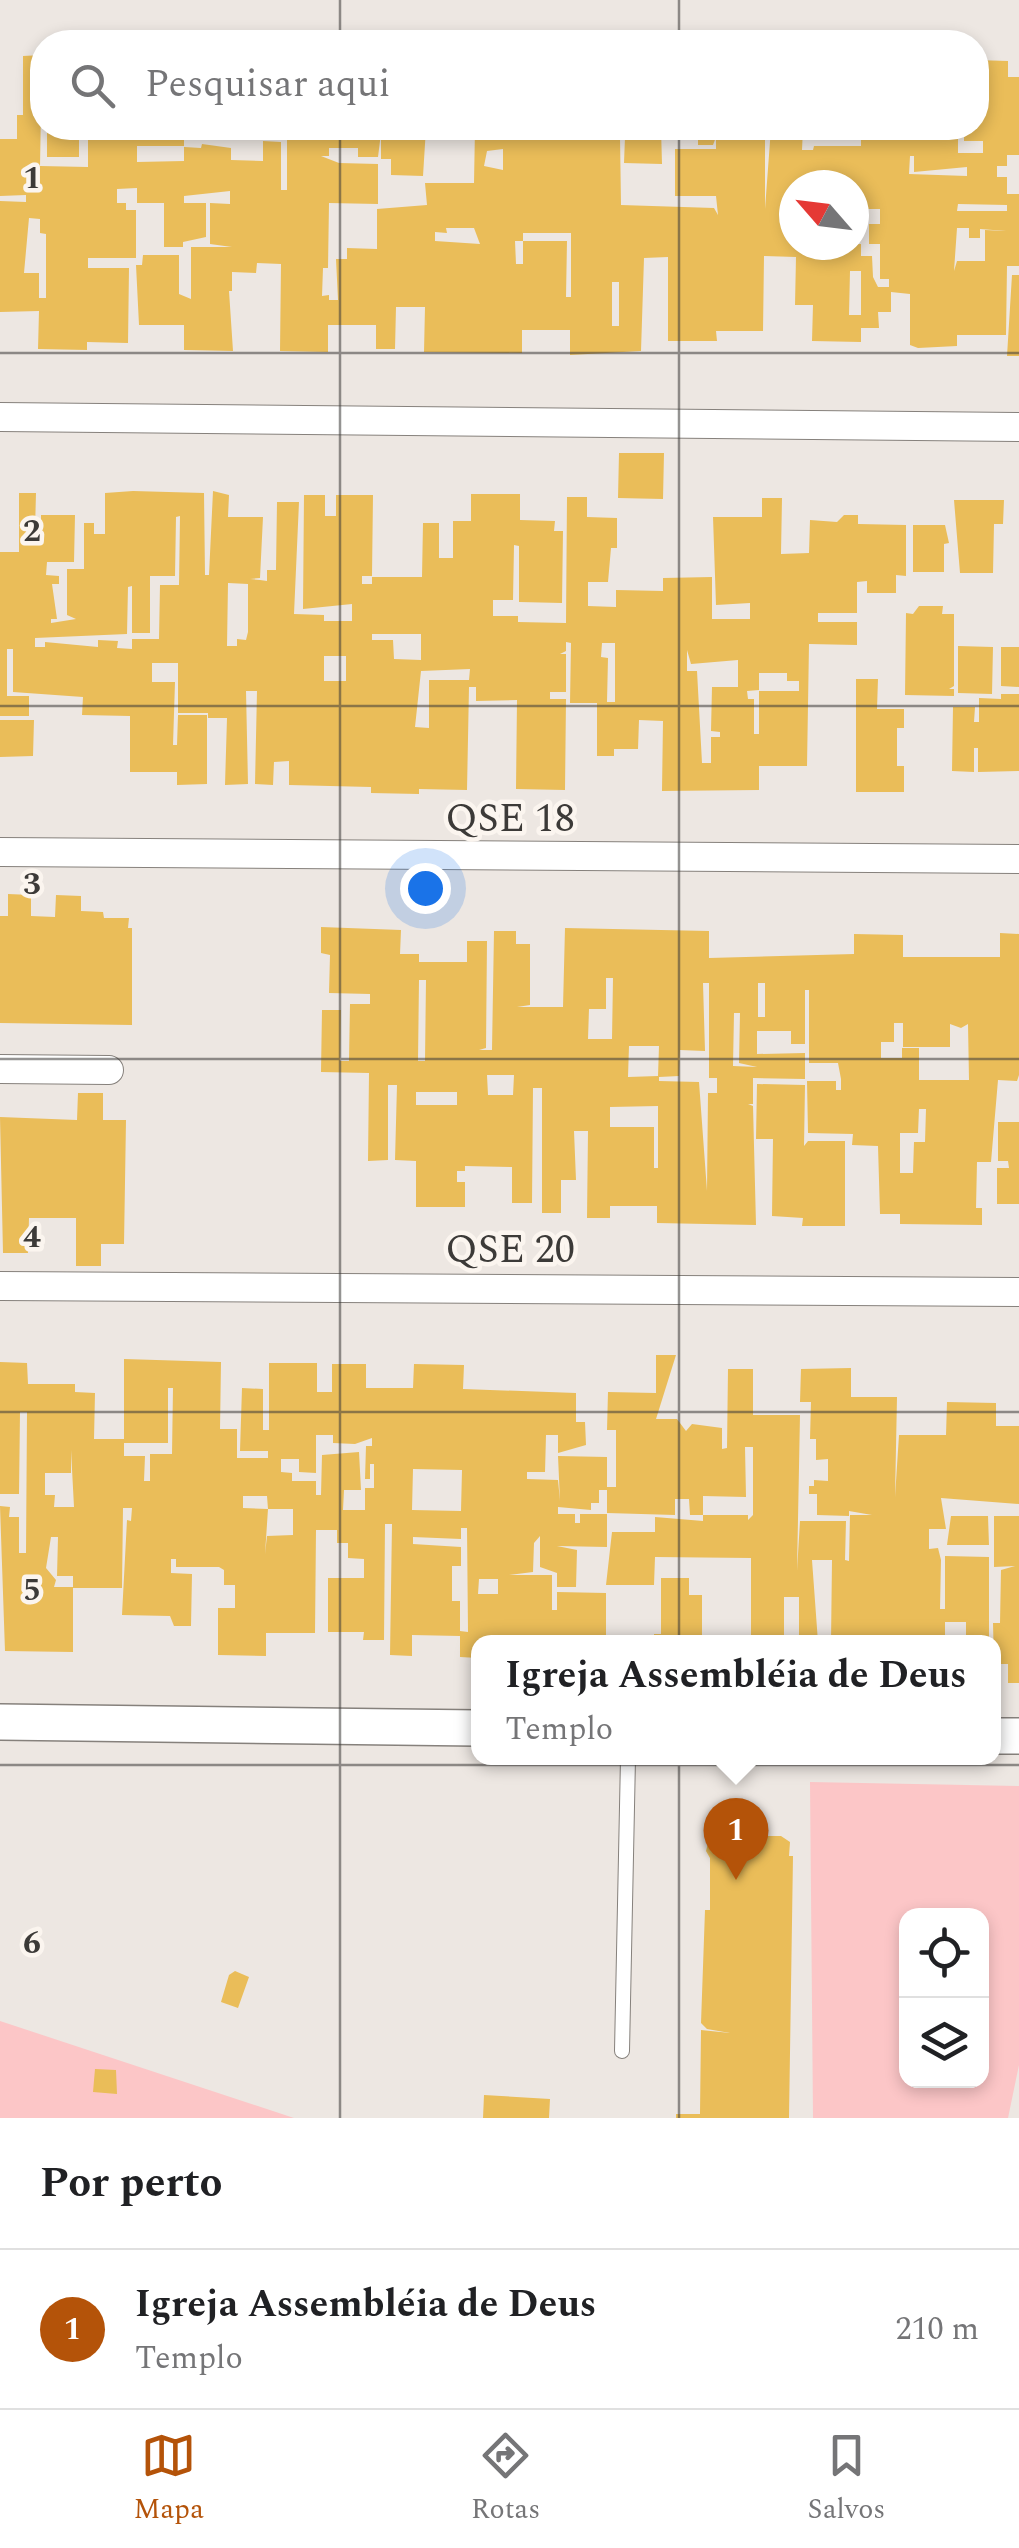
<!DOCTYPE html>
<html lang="pt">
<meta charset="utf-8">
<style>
:root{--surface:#fff;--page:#f2f2f2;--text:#202124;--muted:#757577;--line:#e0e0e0;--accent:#b45309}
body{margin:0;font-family:Spectral,serif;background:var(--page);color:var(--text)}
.controls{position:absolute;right:30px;bottom:30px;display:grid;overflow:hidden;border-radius:20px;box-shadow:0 5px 15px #0003}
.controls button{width:90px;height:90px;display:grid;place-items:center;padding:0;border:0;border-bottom:2px solid var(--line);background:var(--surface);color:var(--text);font:50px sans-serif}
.compass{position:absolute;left:779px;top:170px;width:90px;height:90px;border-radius:50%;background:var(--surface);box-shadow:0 5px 15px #0003;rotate:298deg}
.you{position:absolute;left:425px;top:888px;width:35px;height:35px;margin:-25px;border:8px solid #fff;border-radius:50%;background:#1a73e8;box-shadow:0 0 0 15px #1a73e833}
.badge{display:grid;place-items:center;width:65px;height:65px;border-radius:50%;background:var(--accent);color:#fff;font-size:32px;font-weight:700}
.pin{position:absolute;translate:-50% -82px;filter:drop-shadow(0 2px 5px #0008)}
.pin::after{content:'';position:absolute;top:52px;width:35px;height:30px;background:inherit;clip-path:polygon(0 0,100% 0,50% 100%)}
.popup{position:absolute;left:471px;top:1635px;width:530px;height:130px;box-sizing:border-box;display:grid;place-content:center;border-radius:20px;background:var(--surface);filter:drop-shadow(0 2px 8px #0005);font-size:32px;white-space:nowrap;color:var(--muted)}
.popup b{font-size:38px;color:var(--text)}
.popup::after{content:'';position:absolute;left:50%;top:100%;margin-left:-20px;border:20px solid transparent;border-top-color:var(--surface)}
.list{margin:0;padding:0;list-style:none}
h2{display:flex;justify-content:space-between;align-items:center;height:130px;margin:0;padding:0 40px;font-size:42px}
h2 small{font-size:32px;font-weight:400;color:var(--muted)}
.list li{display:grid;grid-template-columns:65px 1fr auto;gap:30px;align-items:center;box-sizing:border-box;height:160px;padding:0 40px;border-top:2px solid var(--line)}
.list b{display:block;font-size:38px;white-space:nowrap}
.list p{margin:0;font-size:32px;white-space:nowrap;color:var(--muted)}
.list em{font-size:32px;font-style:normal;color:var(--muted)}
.icon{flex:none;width:55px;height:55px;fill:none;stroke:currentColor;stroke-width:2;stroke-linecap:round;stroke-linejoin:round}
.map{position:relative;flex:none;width:1019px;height:2118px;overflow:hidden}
.search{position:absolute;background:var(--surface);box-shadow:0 5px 15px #0003;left:30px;right:30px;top:30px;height:110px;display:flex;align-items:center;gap:25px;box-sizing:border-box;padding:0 35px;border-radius:40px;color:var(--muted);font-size:38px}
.sheet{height:290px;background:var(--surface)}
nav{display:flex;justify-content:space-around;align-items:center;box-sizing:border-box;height:140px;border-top:2px solid var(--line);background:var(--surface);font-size:28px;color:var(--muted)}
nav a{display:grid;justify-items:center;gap:5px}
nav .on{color:var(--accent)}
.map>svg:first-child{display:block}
.green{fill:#fcc6c7;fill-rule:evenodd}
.building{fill:#eabd59;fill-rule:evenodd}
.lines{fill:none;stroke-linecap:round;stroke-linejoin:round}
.service-casing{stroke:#86817c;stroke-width:16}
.minor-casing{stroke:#86817c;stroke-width:30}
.tertiary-casing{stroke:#86817c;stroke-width:38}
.service{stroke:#fff;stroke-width:14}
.minor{stroke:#fff;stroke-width:28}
.tertiary{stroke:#fff;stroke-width:35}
.grid{fill:none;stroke:#3c3a38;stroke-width:2.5;stroke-opacity:0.55}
.labels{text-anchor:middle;stroke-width:9;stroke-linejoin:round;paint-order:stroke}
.street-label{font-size:40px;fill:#3c3a38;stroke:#fbf5ef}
.grid-label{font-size:32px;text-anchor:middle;font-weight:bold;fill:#3c3a38;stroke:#fbf5ef;stroke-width:9;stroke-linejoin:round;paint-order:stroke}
</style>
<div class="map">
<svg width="1019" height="2118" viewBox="0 0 1019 2118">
<rect width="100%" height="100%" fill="#ede7e2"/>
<path class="green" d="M810 1782 1019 1786V2065L1008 2118H813ZM906 1916H982V2080H906Z
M0 2021 294 2118H0Z"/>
<path class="building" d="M42 55 40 166 88 167V128H207V138H184V146H137V162L184 161V147L201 148 202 144 231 148V160L263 161V141L281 142V190H287V128H426L423 176 391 175V159H381V133L378 157H358V148H329V156H321L339 163 378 164V204L329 203 328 268H323L322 296 329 295V300H338L336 259H347V248L377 249V209L427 205 425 183H474L475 128H661L662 164 624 163 625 137H620L621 205 714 208 718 215 716 196H675V149H716V137L713 145H698V128H765V209L771 128H803L802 150H813L814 146H861V128H958V153H983V141H964V128H976V60L1008 61V77H1019V155H1007V166H997V177H1007V194H1019V266H1007L1006 335H957V346L918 348 910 345V294L891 292V312H878L879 328H861V342L812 341 813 305H795L796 257 764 256 763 331H716L717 341H668V257L644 258 641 351 570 355V330H522V353L424 352 425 307H396L395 349H376V325H328V352L280 351 281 264 257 263 256 273 232 272V291H229L233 351 184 350V325H139L136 265H142L143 255H179V294L191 299V247H232L210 244V203L230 204V191L184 196V203H206V237L183 242V247H164V203H137V188L117 189V203H126V210H136V258H88V268H129L128 343 87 342V350L38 349 39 311 0 312V201L26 202V195L0 196V139H17V115H23V56ZM503 149V170L484 166 487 151ZM910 156H914V172L967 167V176L909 174ZM810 171 813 185H854V209H880V224H869V244H880V279H889V287H878L873 277 872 256H861V244L794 245V185H810ZM958 204 1007 205V211H957ZM29 218 40 219V233L46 234V298H39V273H24ZM446 228H474L480 244 435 241V232L447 233ZM957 228H969V238H980V229L1006 231 985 230V261H957L954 271ZM523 233H571V297H566L567 241H523V264H516L515 241H523ZM850 271H861V315H849ZM612 282H619V326H612Z
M47 128H79V157H47Z
M1012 275H1019V356H1007Z
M619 453H664L663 499 618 498Z
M133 491 204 493 205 575H209L213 491 229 495 228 517H263L260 578 250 579 260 580 267 581V570H276L277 502H299L294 614 324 615V621H352V604L303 609 304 495H325V516H336V495H373L372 576H362V584H372V577H422L423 523H439V558H453V521H471V494H520V520L555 521 554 531H563L562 603 519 602V546L514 545 513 600H493V616H518V622L566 623 567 497H587V517L617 518V548H611L608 582H588V606L616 607V590L663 591V578L712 577V619H750V603L716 605 713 517H762V498H782L781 554 809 553 810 520 837 522 844 515H858V524L906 525V576L896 575V593H867V581L857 582V613H818V622H857V645L809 644 807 766H759V790L662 791 663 721 639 720 638 749H614V756H597V703H570L571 643 566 642V651L560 654H566V692H550V699H566L565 790 516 789 517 700 476 701V687H469L467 790 419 789V794L371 793V787L289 785V761L274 762 273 785 255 784 257 691H246L248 784 225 785 227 718H208V713H178V663H152V682H175L173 745H177L178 715H207V784L177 785V772H130V716L82 715 83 697 13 692V649H7V696H29V716H0V552H19V493H36L35 530H41V515H75L74 562H47L46 575 59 576V584H52L57 619H51V623L76 619 67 615V569H84V523H94V534H105V493ZM180 516 179 585H160L159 639H132V649L117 648 118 641 98 640V647L45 642V647H35V638L127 634 128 587 132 586V633H150V576H175L176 517ZM228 583 248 584V632L246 640 237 639V646H227ZM372 634H421V660L394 659 393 640H372ZM602 643H615V702H607L608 658 601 657ZM687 650 691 664 738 660V687H712L711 731 720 732V737H711V763H702L697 671H687ZM324 656H346V681H324ZM470 669 469 680H429V728L415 727 421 671ZM759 673H787V681H799V691H759V734H754V699H748L747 691 759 690Z
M954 500H1004L1003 524H994L993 573H960Z
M913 525H945L949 543 944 544V572H913Z
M919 606H943L942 614H954V686L949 689H954V696L905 695 906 613 913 614Z
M958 646 993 647 992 694 958 693Z
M1001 647H1019V687L1001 686Z
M856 679H878L877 709H904V728H897V766H904V792H856Z
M1001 694H1019V771L978 772V748H974V772L952 771 953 707H975L974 722H979V698L1001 699Z
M0 720H34L33 756 0 757Z
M8 894 31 895V916L55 917 56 895 81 896V911L103 912 104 918H129L128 928H132V1025L0 1023V916H8Z
M321 927 401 930 400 954H419V962H467V941H487L486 1048 479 1050H492L494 931H516V944H530V1005L517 1007H563L565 928 709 931V958L854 954V934L903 935V957H1000V933L1019 934V1075L1017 1081 998 1080 991 1162H977L976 1208H982V1225L900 1224V1214H880L878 1146 852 1145 853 1134 808 1133 807 1081H836V1090H841V1079L838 1063H809V990H805V1044H791V1031H757V1054L805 1053V1079L753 1078V1104H748L753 1106 756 1225 657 1223V1206H610V1218H587L588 1131H574L576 1180H561V1213H542V1088H533L532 1203H512V1167L465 1166V1171H457V1182H465V1207H416V1161L395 1160 397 1085H388V1160L368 1161 369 1073 321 1072 322 1010H341L340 1061H349L350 1004H370V994L329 993 330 955 321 953ZM606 978H613L612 1039H588L589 1009H606ZM419 980H426L425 1061H418ZM703 983H709V1078H717V1093H708L707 1191 699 1082 659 1081V1077L679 1076 680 1050 705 1051ZM758 983H765V1017H758ZM734 1013H740L739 1063 757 1067 733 1066ZM894 1023H903V1047H950V1024L961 1028 968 1024 969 1080H919V1048H902V1058H881V1042H894ZM629 1046H659L658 1076 628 1077ZM487 1075H514L513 1095H488ZM416 1092H457V1105H416ZM658 1106V1168H654V1127H610V1107ZM919 1109H926L925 1142H914L913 1173H900V1133H918Z
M757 1084 805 1085 804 1146 808 1141H845V1226H802L803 1218 772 1216 773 1139H756Z
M78 1093H103V1120H126L124 1244H101V1266H76V1218H29L28 1253H3L0 1117 77 1120Z
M998 1122H1019V1204H997V1168H1009L1008 1161H998Z
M656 1355H676L656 1419H677L686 1431 692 1424 722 1428V1449L727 1448 728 1369H753V1415H800L797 1571 800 1521H846L845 1560 849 1561 850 1515H872L849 1511V1516L817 1515V1494H809V1486H814V1480L828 1481V1459L816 1460V1439H810L811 1402H800L801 1369 851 1368V1397H897L895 1497 899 1435H946L947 1402 996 1403V1426H1019V1504L941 1498 946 1529H929V1549L938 1548 941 1560 940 1609H945V1556L989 1557V1641H966V1622H945V1642H831L832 1560H812L818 1642H799V1597H784V1642H751V1558L655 1557 654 1585H606L612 1532H655V1517L703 1521V1515H748V1520L753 1515V1447H745L746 1497 703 1496V1515H690L689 1499H675V1515L607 1513V1487H616V1430H607L608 1392 656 1393Z
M124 1359 221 1362 220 1429H237V1458H268V1451H240L242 1388 263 1389V1430H269V1363H317V1392H332V1364H366V1388H413L414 1364 464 1365 463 1389 576 1393V1422H585L586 1445 558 1453V1435H546L545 1472H527V1479L558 1480 560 1501 558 1456 607 1457V1490H599V1503H591V1510L558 1507V1514H575V1523H580V1514H607V1547L557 1546 577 1550 576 1587H557V1573L540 1567V1536L534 1543 533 1572 509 1575H552V1610H557V1592L606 1593V1636L557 1635V1642H478V1658L460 1657V1636L412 1635V1656L390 1655 392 1524H385L384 1640H363L364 1632H328V1578H364V1559L348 1558V1543H337V1530H316L315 1633H266V1656L218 1655V1608H235V1585H224V1570L219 1567H176V1559H171V1573L192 1574 191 1626H174L170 1616 122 1615 127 1520 131 1521 132 1508H123L122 1588H73V1576H57L58 1537H51L46 1568 56 1580 54 1587H73V1652L5 1651 0 1506 10 1507 9 1517H19V1553H26L27 1412H20L19 1494H0V1362L27 1363 28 1384H75V1392L95 1393 94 1439H124ZM168 1388H173L172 1454H150V1481H144L145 1456H124V1443H168ZM316 1435H333V1443L355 1444 372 1438V1446H366L365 1479H370V1464H374V1488H365V1510H343L344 1490H361L359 1452 322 1455 321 1495H316V1481H292V1473L281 1472V1459H299V1472L316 1473ZM71 1450 74 1507H54L55 1495H45V1473H71ZM413 1469 462 1470 461 1511 412 1510ZM243 1496H267L268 1509H293V1535L267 1536 265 1554 268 1509 243 1508ZM461 1528H467L468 1632 460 1631V1601H452V1566H461V1547L413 1544V1537L461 1539ZM479 1579H498V1594H478Z
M951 1516H988L989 1545H947Z
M994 1516H1019V1683H1008V1664H994L993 1623H1000L1001 1570 1015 1566 994 1567Z
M661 1578H689V1595H702V1642H654V1634H661Z
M711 1831H721L725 1836H781L790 1842 789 1856H793L789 2118H676V2114H700L701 2030 730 2033 707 2029 701 2023 705 1910H710V1858L706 1851Z
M235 1971 249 1977 238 2008 221 2002 229 1975Z
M95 2069 116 2070 117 2094 93 2092Z
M484 2095 550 2099 549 2118H483Z"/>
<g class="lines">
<g class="service-casing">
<path id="service" d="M622 2051 628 1758"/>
</g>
<g class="minor-casing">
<path id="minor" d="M0 417 1019 427
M0 852 1019 859
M0 1069 109 1070
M0 1286 1019 1292"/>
</g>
<g class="tertiary-casing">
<path id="tertiary" d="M0 1722 478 1728
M994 1736H1019"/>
</g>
<use href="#service" class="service"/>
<use href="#minor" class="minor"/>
<use href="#tertiary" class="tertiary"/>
</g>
<path class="grid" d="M340 0V42M679 0V42M340 128V2118M679 128V2118M0 353H1019M0 706H1019M0 1059H1019M0 1412H1019M0 1765H1019"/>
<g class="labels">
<g class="street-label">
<text x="510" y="831">QSE 18</text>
<text x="510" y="1262">QSE 20</text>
</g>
</g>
<g class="grid-label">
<text x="32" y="188">1</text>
<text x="32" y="541">2</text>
<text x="32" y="894">3</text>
<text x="32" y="1247">4</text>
<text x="32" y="1600">5</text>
<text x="32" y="1953">6</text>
</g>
</svg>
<div class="controls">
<button><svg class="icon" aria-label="locate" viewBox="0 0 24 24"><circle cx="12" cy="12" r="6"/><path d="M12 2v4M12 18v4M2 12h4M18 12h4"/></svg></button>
<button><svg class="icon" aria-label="layers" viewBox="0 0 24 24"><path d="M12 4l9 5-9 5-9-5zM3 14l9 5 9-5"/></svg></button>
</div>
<svg class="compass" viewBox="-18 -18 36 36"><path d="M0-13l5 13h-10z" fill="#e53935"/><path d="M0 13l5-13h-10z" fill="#757577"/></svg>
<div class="you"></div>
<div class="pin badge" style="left:736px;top:1880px">1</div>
<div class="popup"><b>Igreja Assembléia de Deus</b>Templo</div>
<div class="search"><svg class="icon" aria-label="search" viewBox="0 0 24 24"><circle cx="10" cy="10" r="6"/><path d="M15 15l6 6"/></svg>Pesquisar aqui</div>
</div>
<section class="sheet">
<h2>Por perto<small></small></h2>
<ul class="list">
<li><span class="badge">1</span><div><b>Igreja Assembléia de Deus</b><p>Templo</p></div><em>210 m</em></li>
</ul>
</section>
<nav>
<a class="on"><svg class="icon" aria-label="map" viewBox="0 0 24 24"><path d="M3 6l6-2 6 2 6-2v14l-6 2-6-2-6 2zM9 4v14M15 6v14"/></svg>Mapa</a>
<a><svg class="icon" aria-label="directions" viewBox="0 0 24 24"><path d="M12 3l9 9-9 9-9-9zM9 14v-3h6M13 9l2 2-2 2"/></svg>Rotas</a>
<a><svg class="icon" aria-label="saved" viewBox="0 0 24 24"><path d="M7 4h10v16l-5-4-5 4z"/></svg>Salvos</a>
</nav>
